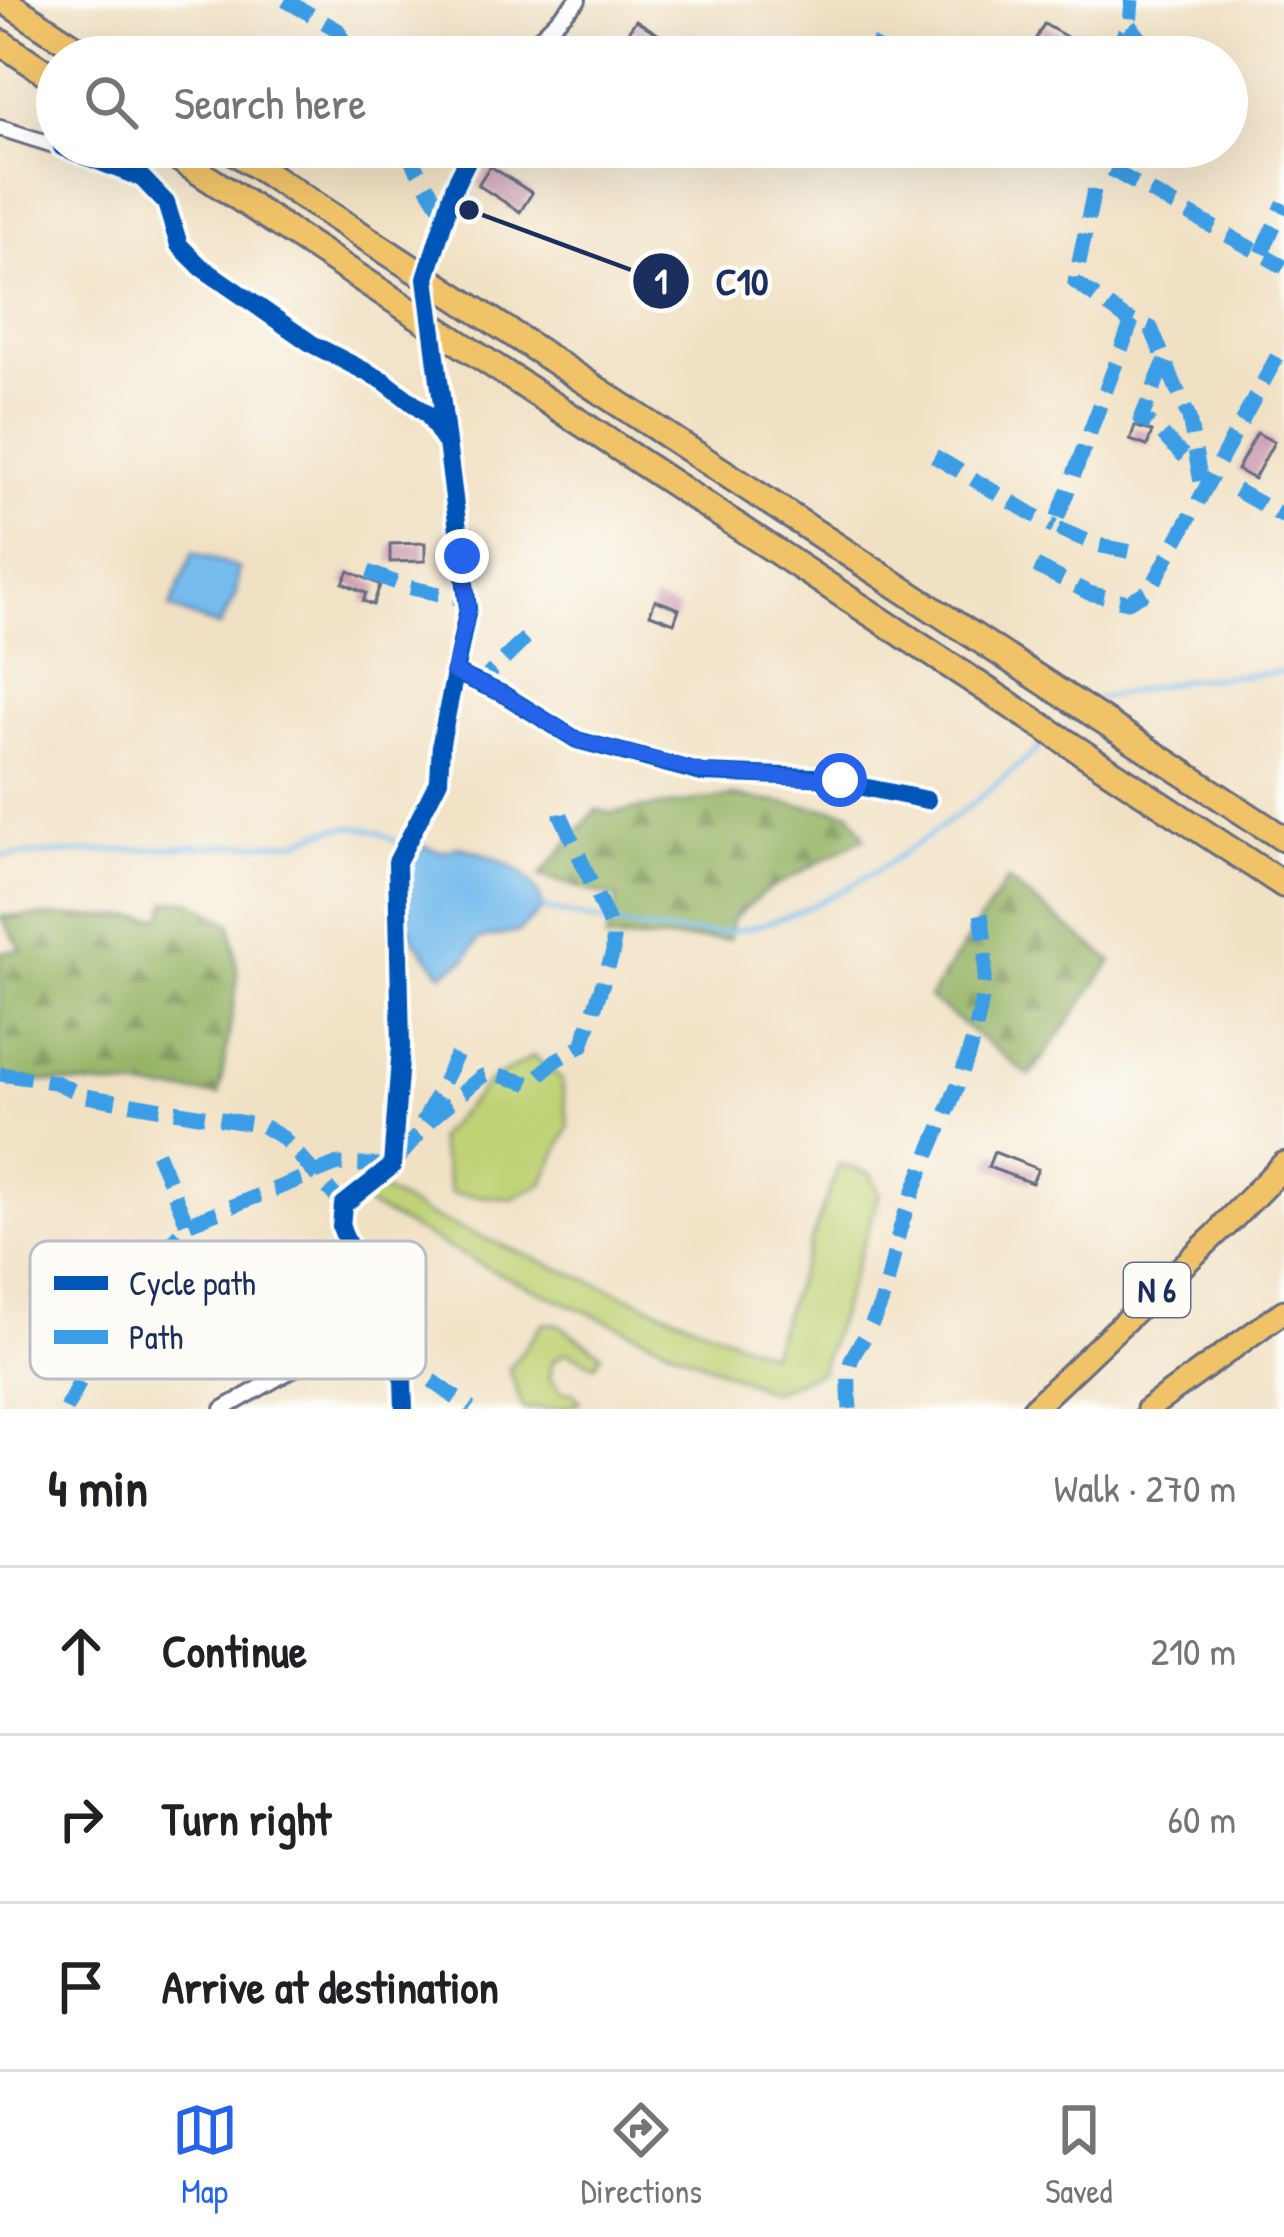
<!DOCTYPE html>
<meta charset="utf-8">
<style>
:root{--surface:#fff;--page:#f2f2f2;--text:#202124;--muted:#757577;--line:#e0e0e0;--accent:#2563eb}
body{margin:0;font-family:"Patrick Hand",sans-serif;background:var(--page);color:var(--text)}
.stop{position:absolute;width:36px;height:36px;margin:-27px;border:9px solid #2563eb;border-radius:50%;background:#fff}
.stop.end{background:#2563eb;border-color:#fff;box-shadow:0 3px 12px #0008}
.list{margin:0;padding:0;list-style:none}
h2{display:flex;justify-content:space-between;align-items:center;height:156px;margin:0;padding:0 48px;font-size:51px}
h2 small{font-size:39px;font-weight:400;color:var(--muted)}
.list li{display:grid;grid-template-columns:78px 1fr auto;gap:36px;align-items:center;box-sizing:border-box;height:168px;padding:0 48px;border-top:3px solid var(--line)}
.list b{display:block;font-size:45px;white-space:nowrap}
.list em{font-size:39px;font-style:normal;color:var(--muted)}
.icon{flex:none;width:66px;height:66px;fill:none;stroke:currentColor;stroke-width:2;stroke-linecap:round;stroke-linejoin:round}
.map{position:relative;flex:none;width:1284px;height:1409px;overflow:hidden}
.search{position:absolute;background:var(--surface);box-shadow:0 12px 48px #0002;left:36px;right:36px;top:36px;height:132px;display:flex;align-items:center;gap:30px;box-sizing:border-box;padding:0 42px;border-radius:66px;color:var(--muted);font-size:45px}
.sheet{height:660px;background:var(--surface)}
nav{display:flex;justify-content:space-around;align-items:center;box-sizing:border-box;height:168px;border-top:3px solid var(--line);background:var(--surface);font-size:33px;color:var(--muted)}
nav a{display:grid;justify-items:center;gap:6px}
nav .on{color:var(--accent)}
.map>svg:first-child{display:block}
.grass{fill:#bfd275;stroke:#6d806a;stroke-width:3}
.forest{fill:url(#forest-firs);stroke:#597262;stroke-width:3}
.water{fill:#76bced;stroke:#4876a6;stroke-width:3}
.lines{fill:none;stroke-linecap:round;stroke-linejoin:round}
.stream{stroke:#76bced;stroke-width:4.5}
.building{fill:#ce9eb2}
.minor-casing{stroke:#666d82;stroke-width:20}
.primary-casing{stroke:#666d82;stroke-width:27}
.trunk-casing{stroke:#666d82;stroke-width:30}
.minor{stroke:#fff;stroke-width:14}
.primary{stroke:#f1c369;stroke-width:21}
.trunk{stroke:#f1c369;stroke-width:24}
.quiet{stroke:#3b9de6;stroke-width:15;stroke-dasharray:30 15;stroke-linecap:butt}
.cycleway-casing{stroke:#fdfcf7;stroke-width:26}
.cycleway{stroke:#0057b8;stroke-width:18}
.route{stroke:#2563eb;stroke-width:15}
.labels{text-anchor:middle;stroke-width:9;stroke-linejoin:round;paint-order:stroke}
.shield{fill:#fdfcf7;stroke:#5f6c8c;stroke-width:3}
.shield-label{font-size:33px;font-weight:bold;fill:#1b2f5e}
.key{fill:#fdfcf7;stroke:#b9bec9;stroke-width:3}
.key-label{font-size:33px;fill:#1b2f5e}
.leader{fill:none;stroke:#1b2f5e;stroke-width:4.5}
.callout-dot{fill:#1b2f5e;stroke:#fdfcf7;stroke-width:4.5}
.mark-label{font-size:36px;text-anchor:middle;font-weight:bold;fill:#fff}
.callout-label{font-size:39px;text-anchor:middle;font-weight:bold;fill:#1b2f5e;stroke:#fdfcf7;stroke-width:9;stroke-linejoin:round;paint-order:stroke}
</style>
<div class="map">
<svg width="1284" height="1409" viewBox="0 0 1284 1409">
<defs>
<pattern id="forest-firs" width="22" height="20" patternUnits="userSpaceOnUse" patternTransform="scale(3)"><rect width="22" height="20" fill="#97b466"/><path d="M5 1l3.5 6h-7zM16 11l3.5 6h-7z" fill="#7a9357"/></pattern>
</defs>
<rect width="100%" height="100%" fill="#fdfcf7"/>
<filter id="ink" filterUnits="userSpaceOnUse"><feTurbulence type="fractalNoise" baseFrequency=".00833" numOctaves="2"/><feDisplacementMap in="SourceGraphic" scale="24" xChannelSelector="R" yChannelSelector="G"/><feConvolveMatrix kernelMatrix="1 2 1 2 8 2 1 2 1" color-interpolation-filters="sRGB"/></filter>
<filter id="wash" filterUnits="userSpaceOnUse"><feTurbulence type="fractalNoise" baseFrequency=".004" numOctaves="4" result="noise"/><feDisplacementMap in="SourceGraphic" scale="48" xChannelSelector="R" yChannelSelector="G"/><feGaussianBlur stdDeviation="2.7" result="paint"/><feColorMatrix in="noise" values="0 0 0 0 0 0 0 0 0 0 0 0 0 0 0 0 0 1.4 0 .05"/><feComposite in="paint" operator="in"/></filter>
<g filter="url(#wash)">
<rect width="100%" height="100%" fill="#f1e1c4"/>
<path class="grass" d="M533 1056 561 1079 569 1126 543 1184 511 1199 451 1193 437 1138 489 1082Z
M839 1164 871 1174 880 1193 820 1372 771 1392 497 1273 352 1197 358 1178 430 1216 770 1354Z
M543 1323 558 1324 602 1354 595 1365 566 1352 552 1362 550 1378 562 1392H572L580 1401 564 1409H523L509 1369Z"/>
<path class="forest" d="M733 796 850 812 865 837 763 893 732 920 729 939 606 940 618 899 540 876 596 810 611 813Z
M1007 880 1112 961 1030 1076 929 998Z
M189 900 231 924 238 978 219 1095 0 1078V952L22 950 0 916 162 917 167 902Z"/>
<path class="water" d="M193 552 239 568 236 594 219 627 170 608Z
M422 846 444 852 458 846C494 857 534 868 543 908L518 932 478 939 466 959 442 974C434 962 416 945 411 934 402 912 406 863 422 846Z"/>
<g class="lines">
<path class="stream" d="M1097 699 1184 680 1284 672
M0 856 297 842C333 825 366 819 399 844
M543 908C607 924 688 944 753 927 848 903 969 811 1041 746"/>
</g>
<g id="blocks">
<path class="building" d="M636 20 670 42 661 55 627 33Z
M1044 24 1102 57H1052L1032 45Z
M490 166 532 193 520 212 478 185Z
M1135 426 1152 432 1147 446 1130 440Z
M1257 433 1274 442 1254 479 1237 470Z
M425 543V561L390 562V544Z
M349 571 380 585 373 605 363 601 366 593 343 583Z
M655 600 679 609 674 623 650 614Z
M994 1152 1038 1169 1032 1183 988 1167Z"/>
</g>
</g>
<g filter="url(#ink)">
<use href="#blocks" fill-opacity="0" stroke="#666d82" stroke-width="3"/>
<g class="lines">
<g class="minor-casing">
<path id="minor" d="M520 57 578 0
M0 128 57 146
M62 147 142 178 166 203 179 245 201 267 312 344 384 381 428 415 442 436
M454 672 503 694 577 740 702 773 814 777 927 800
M223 1409 379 1320
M404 1409 403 1380 341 1227 343 1205 392 1166 401 1046 397 862 439 780 441 743 468 608 426 278 455 185 474 147"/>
</g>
<g class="primary-casing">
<path id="primary" d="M1033 1409 1234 1217
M1148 1409 1284 1311"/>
</g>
<g class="trunk-casing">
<path id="trunk" d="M3 0 90 57
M0 42 57 80
M161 147 1284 885
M227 147 1284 839
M1225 1225 1284 1165"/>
</g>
<use href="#minor" class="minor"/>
<use href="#primary" class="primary"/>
<use href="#trunk" class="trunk"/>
<path class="quiet" d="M285 0 338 30 351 57
M1130 25 1155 57
M869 43 888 57
M1109 57 1130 25 1132 0
M403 147 445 215
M1071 147 1284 267
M1094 190 1075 282 1125 318 1151 328 1189 418 1203 493
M1262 253 1284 203
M1132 321 1054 527 1097 545 1142 554
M1165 361 1141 419C1164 428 1171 451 1193 461
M934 456 1054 527
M1236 490 1284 517
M1036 566 1089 593 1128 602 1150 590 1284 344
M368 572 407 587 467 600
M472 691 528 636
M0 1074 55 1082 85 1096 263 1126 283 1138 343 1205
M423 1122 459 1050
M157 1153 187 1224
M396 1354 471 1409
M66 1409 114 1315 187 1224 338 1164 392 1166 432 1118 481 1077 490 1073 531 1084 556 1060 582 1046 613 952V932L561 815 562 801
M850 1409C846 1345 851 1368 875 1317 890 1288 892 1251 903 1220 938 1119 1002 1024 981 914"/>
<g class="cycleway-casing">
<path id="cycleway" d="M62 147 142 178 166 203 179 245 201 267 312 344 384 381 428 415 444 440
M454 672 503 694 577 740 702 773 814 777 927 800
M404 1409 403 1380 341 1227 343 1205 392 1166 401 1046 397 862 439 780 441 743 468 608 426 278 455 185 474 147"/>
</g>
<use href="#cycleway" class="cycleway"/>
</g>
</g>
<g class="lines" filter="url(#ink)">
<path class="route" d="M462 556 468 608 454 672 503 694 577 740 702 772 840 780"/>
</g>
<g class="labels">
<rect class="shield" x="1124" y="1263" width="66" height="54" rx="9"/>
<g class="shield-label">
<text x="1157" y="1302">N 6</text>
</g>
</g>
<rect x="30" y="1241" width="396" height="138" rx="18" class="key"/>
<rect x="54" y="1276" width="54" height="14" fill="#0057b8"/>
<rect x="54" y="1330" width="54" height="14" fill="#3b9de6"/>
<g class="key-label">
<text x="129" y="1295">Cycle path</text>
<text x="129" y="1349">Path</text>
</g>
<path class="leader" d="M469 210L661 281"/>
<g class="callout-dot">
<circle cx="469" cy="210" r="12"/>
<circle cx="661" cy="281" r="30"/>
</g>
<g class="mark-label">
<text x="661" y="294">1</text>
</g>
<g class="callout-label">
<text x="742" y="295">C10</text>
</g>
</svg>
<div class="stop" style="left:840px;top:780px"></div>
<div class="stop end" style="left:462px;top:556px"></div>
<div class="search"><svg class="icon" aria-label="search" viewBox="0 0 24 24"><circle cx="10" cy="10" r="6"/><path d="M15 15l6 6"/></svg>Search here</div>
</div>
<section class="sheet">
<h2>4 min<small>Walk · 270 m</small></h2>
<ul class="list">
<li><svg class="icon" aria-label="ahead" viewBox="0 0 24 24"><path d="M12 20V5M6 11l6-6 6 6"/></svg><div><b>Continue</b></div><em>210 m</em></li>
<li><svg class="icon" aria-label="right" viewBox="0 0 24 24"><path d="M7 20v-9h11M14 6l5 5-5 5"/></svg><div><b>Turn right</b></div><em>60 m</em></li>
<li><svg class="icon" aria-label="arrive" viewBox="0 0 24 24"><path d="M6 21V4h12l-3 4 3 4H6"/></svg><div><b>Arrive at destination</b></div></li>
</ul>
</section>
<nav>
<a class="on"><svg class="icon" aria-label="map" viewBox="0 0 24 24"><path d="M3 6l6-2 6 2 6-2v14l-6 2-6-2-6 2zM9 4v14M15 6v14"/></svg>Map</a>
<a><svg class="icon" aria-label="directions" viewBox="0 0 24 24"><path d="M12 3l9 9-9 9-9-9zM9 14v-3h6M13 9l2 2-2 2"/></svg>Directions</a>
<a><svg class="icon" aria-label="saved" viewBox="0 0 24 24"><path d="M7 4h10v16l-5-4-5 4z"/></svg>Saved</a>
</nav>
